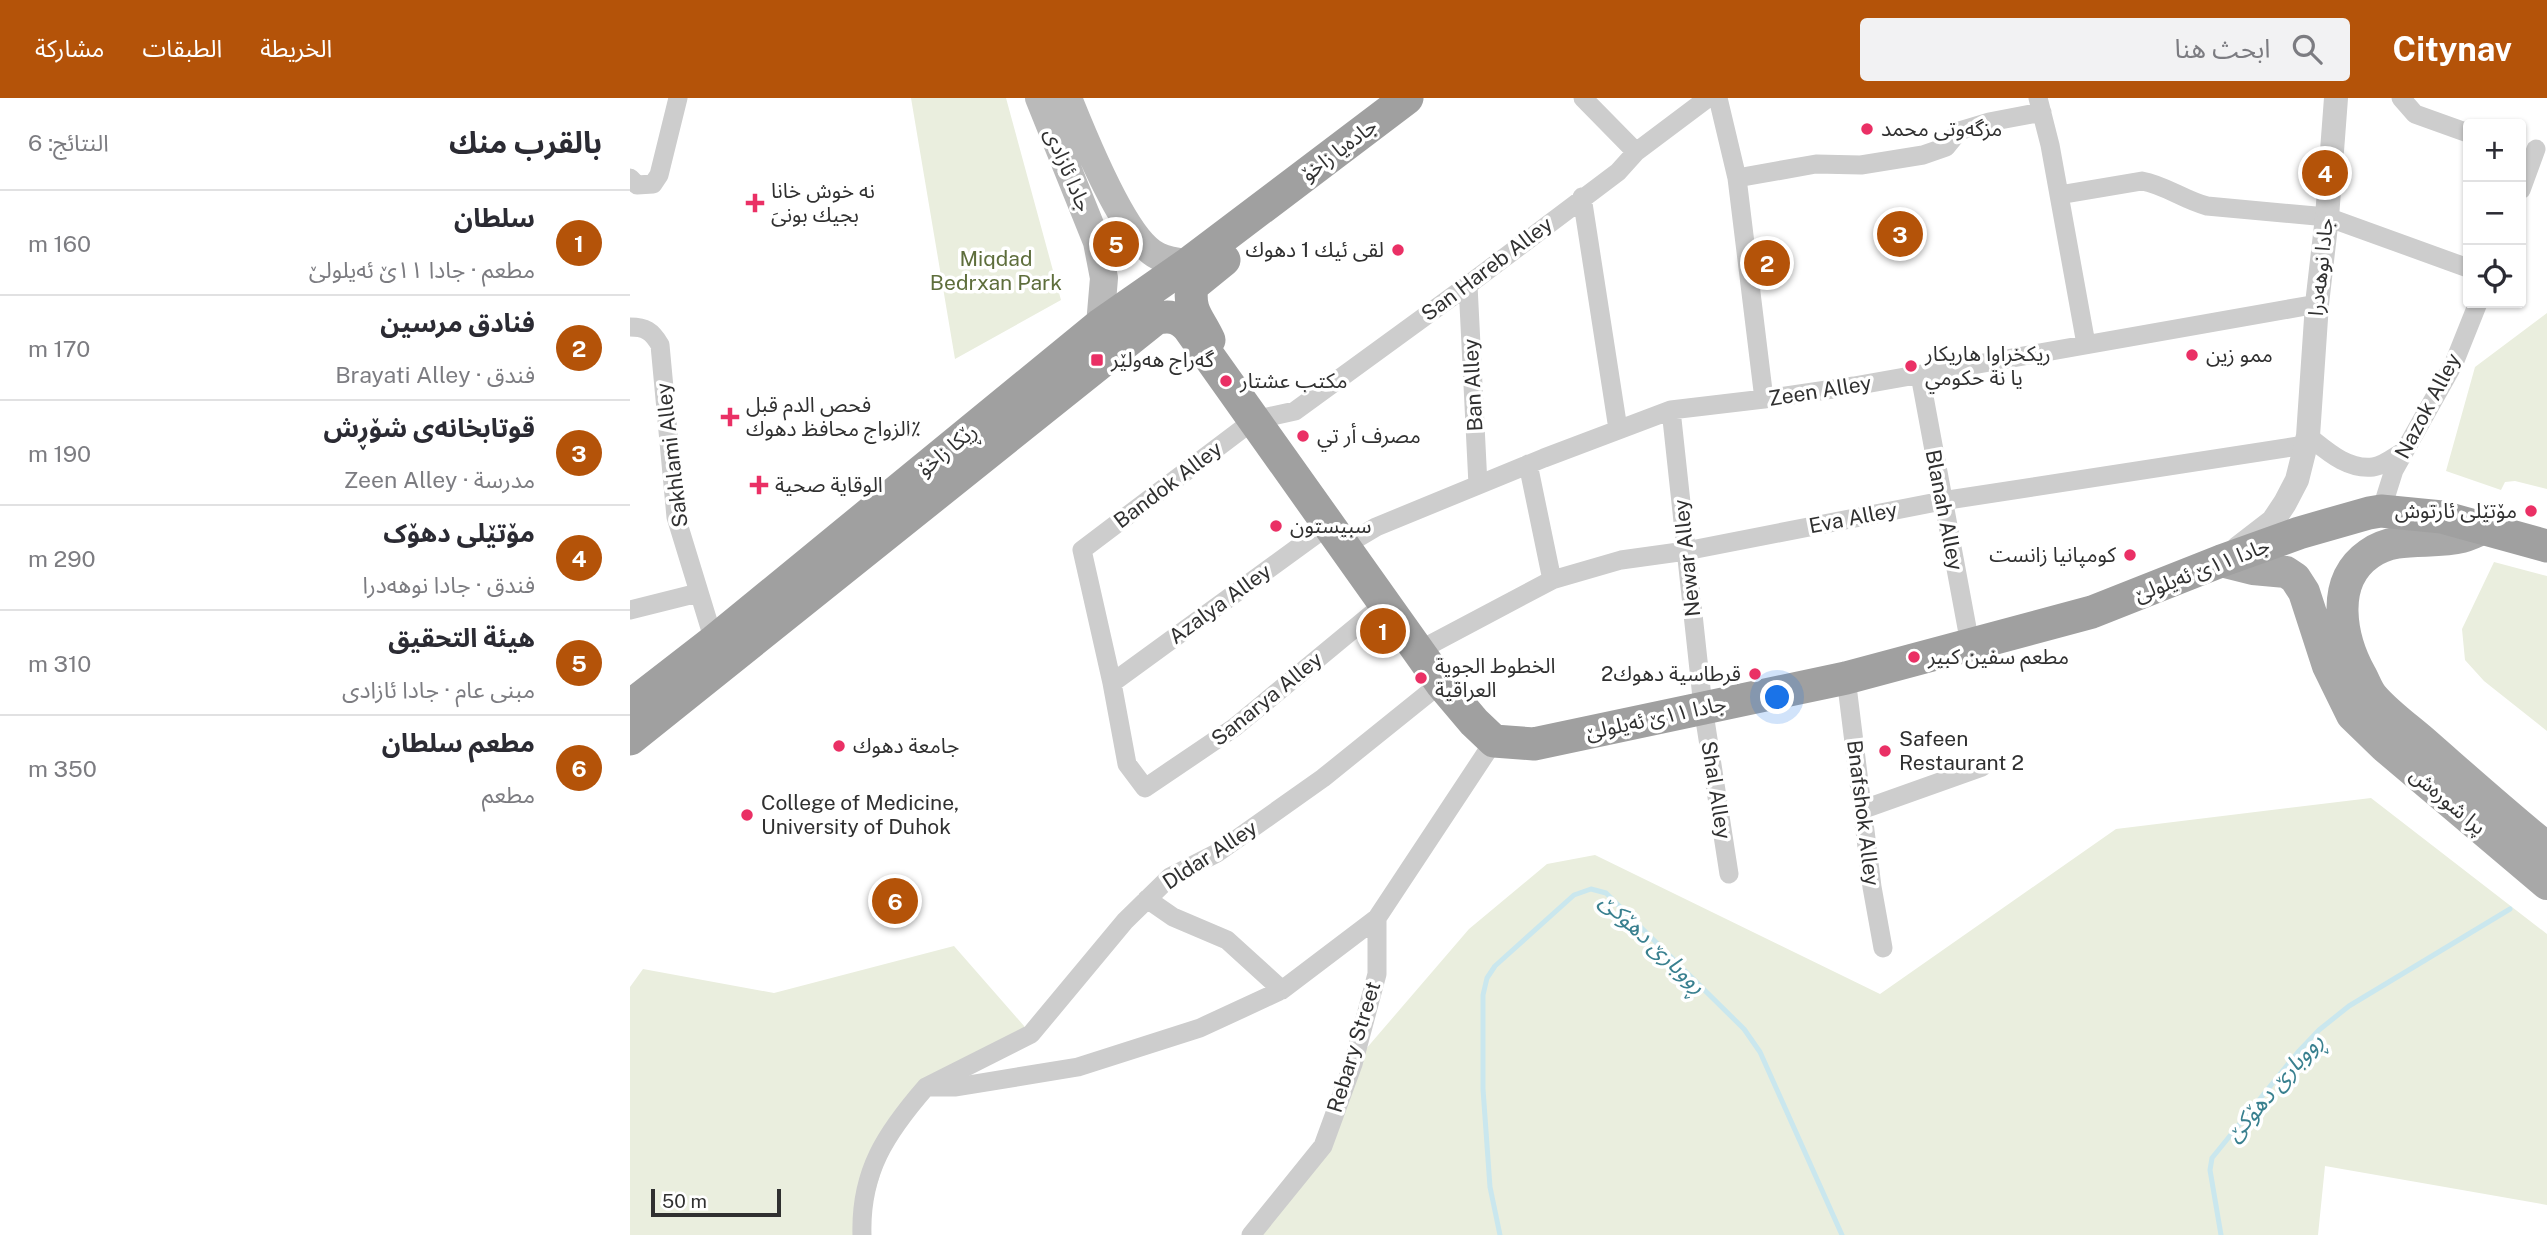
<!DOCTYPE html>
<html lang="ar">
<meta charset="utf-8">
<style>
:root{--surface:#fff;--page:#f2f2f3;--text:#2b2b33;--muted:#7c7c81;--line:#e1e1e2;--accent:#b45309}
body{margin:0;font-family:"Public Sans","Noto Sans Arabic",sans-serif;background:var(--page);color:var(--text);direction:rtl}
.controls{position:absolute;right:21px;top:21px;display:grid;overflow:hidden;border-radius:7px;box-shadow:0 2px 5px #0004}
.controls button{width:63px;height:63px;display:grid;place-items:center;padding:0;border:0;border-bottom:2px solid var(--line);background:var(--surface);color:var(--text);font:35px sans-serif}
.scale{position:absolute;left:21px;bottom:18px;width:130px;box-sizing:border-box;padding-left:7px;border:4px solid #303030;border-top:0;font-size:19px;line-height:24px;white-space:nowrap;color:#303030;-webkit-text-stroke:5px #fff;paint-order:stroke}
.you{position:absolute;left:1148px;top:600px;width:24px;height:24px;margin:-18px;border:5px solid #fff;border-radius:50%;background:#1a73e8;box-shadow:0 0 0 10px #1a73e833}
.badge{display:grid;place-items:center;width:46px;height:46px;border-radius:50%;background:var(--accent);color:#fff;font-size:23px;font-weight:700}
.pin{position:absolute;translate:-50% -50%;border:4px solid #fff;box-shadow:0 2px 7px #0006}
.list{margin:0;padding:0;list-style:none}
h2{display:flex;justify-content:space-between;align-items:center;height:91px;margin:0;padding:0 28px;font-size:30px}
h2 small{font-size:23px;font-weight:400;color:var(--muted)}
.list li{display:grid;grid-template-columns:46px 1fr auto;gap:21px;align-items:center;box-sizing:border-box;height:105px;padding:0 28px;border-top:2px solid var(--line)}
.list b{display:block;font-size:26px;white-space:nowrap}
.list p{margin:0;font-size:23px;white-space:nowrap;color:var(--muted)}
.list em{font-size:23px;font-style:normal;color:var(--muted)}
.icon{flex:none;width:38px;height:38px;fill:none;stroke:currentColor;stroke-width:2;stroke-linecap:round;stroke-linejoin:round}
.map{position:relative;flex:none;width:1917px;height:1137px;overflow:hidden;direction:ltr}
header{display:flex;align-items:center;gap:42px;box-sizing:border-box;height:98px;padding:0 35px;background:var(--accent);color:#fff}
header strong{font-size:33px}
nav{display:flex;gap:38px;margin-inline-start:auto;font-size:24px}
.search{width:490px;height:63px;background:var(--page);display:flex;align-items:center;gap:18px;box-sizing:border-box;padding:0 24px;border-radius:7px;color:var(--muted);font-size:26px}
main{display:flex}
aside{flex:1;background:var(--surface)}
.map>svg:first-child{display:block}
.green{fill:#eaeede}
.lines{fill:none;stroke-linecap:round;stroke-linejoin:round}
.stream{stroke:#cae7ee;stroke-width:5}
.minor{stroke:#cdcdcd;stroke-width:19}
.tertiary{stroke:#cdcdcd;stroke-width:24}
.secondary{stroke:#bababa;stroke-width:28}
.primary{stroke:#a8a8a8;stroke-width:32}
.trunk{stroke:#a0a0a0;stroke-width:33}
.poi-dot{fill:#ea3065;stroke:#fff;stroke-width:2.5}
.labels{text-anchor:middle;stroke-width:7;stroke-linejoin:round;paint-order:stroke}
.poi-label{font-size:21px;fill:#303030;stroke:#fff;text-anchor:start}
.street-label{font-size:21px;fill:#303030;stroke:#fff}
.park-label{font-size:21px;fill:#5e6e3c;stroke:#fff}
.water-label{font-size:23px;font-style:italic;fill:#39808f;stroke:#fff}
</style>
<header>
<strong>Citynav</strong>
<div class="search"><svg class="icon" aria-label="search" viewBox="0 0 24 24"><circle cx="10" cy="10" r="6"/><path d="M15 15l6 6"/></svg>ابحث هنا</div>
<nav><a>الخريطة</a><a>الطبقات</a><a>مشاركة</a></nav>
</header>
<main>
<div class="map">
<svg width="1917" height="1137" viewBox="0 0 1917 1137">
<rect width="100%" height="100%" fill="#fff"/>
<path class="green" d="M281 0H376L431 202 325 261Z
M1917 215V391L1885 383 1875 384 1871 392 1816 373 1845 269Z
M1864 464 1917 478V633L1854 583 1835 562 1832 531Z
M1741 700 1917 836V1107L1695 1068 1688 1137H621L693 1048 723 966 839 831 917 766 965 757 1250 896 1486 731Z
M324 848 401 936 296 989 266 1023 232 1137H0V889L13 871 144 895Z"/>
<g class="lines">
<path class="stream" d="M870 1137 860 1089 853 991V897L857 880 865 868 944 797 961 791 976 795 1114 931 1130 954 1212 1137
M1591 1137 1580 1072 1582 1060 1668 954 1689 932 1719 908 1880 811"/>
<path class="minor" d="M953 0 1006 54
M1088 0 1107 80 1134 301
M1408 0 1420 47 1456 246
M1771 0 1785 16 1838 35
M0 80 7 87 23 86 29 77 48 0
M1107 80 1186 66 1231 67 1293 57 1316 49 1329 33 1359 24 1412 14
M1891 92 1906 51
M1429 97 1512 83C1535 87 1554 102 1577 108L1697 119 1838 170
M952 99 988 331
M838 187 848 387
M0 229C15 229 22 233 30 247L46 419 84 543
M1290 277 1340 546
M1041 312 1073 609 1099 776
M1678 338C1697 353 1717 372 1743 369 1753 368 1765 358 1774 353
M898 366 922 482
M1751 413 1764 372 1824 265 1848 205
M714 448 746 429 914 360 1041 312 1134 301 1224 288 1687 206
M755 505 605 629 515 690 497 666 482 585 452 452 624 322 665 313 838 187 988 74 1006 54 1078 0
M0 512 68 495
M788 553 922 482 991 462 1056 453 1312 403 1675 347
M1216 580 1242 789 1253 850
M482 585 699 427
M1234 711 1352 669
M517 801 543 819 597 842 652 892
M296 989 401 936 495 823 540 779 587 755 693 680 811 585
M232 1137C230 1074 256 1035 296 989H326L448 969 570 930 652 892 747 820
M621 1137 693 1048 723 966 747 876V820L864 643"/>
<path class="tertiary" d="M1608 450 1643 423 1655 405 1667 382 1678 338 1687 206 1697 119 1706 0"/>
<path class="secondary" d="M409 0 467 144 474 180 470 227
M438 0C452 35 495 143 528 158 537 163 549 164 559 165"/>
<path class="primary" d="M1856 429C1848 433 1840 437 1832 439 1801 447 1767 436 1739 456 1699 484 1711 541 1731 577 1735 584 1738 594 1744 600 1759 617 1779 631 1796 646 1836 681 1875 716 1917 750
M1591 463 1623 471 1656 474 1665 480 1674 494 1698 568 1722 617 1755 649 1917 786"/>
<path class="trunk" d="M579 242C569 220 558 214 562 188L594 162
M0 608 84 543 470 227 559 165 777 0
M0 641 525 221C539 217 548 219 558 229L811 585 844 624 864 643 904 646 1216 580 1462 514 1591 463 1669 435 1739 415 1751 413 1812 419 1917 448"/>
</g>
<g class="poi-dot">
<circle cx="1237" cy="31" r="7"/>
<path d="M121.5 94.5h7v7h7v7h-7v7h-7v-7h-7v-7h7z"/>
<circle cx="768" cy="152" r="7"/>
<circle cx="1562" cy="257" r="7"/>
<rect x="460" y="255" width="14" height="14" rx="3.5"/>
<circle cx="1281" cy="268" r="7"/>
<circle cx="596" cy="283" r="7"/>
<path d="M96.5 308.5h7v7h7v7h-7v7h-7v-7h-7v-7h7z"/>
<circle cx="673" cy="338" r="7"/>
<path d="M125.5 376.5h7v7h7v7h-7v7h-7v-7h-7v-7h7z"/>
<circle cx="1901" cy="413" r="7"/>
<circle cx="646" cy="428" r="7"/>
<circle cx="1500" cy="457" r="7"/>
<circle cx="1284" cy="559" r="7"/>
<circle cx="1125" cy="576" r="7"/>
<circle cx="791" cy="580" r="7"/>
<circle cx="209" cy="648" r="7"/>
<circle cx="1255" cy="653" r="7"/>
<circle cx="117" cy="717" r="7"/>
</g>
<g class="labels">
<g class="poi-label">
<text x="1251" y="38">مزگەوتی محمد</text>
<text x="141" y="100">نه خوش خانا<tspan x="141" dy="24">بجيك بونىَ</tspan></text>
<text x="754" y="159" text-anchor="end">لقى ئيك 1 دهوك</text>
<text x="1295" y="263">ريكخراوا هاريكار<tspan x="1295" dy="24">يا نة حكومي</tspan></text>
<text x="1576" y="264">ممو زين</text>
<text x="481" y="269">گەراج هەولێر</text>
<text x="610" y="290">مكتب عشتار</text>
<text x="116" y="314">فحص الدم قبل<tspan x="116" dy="24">الزواج محافظ دهوك٪</tspan></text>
<text x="687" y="345">مصرف أر تي</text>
<text x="145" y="394">الوقایة صحیة</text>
<text x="1887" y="420" text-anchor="end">مۆتێلی ئارتوش</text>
<text x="660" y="435">سبيستون</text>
<text x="1486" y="464" text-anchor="end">كومپانيا زانست</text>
<text x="1298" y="566">مطعم سفين كبير</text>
<text x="805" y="575">الخطوط الجوية<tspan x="805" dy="24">العراقية</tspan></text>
<text x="1111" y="583" text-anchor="end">قرطاسية دهوك2</text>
<text x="1269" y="648">Safeen<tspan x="1269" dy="24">Restaurant 2</tspan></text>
<text x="223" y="655">جامعة دهوك</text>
<text x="131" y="712">College of Medicine,<tspan x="131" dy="24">University of Duhok</tspan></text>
</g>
<g class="street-label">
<text transform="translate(709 52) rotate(-37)" y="7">جادەیا زاخۆ</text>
<text transform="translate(438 72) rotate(67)" y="7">جادا ئازادی</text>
<text transform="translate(1691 169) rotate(-84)" y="7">جادا نوهەدرا</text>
<text transform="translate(857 171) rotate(-37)" y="7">San Hareb Alley</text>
<text transform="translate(843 287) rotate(-93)" y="7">Ban Alley</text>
<text transform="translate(1190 293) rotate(-9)" y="7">Zeen Alley</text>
<text transform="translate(1798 308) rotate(-62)" y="7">Nazok Alley</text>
<text transform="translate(317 352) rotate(-39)" y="7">ڕێکا زاخۆ</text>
<text transform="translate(42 357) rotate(-97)" y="7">Sakhlami Alley</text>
<text transform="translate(538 387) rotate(-37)" y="7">Bandok Alley</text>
<text transform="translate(1314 412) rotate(79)" y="7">Blanah Alley</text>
<text transform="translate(1223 420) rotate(-11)" y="7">Eva Alley</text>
<text transform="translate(1057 460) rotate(-96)" y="7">Newar Alley</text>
<text transform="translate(1572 472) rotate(-21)" y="7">جادا ١١ێ ئه‌یلولێ</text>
<text transform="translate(590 506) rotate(-36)" y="7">Azalya Alley</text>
<text transform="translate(637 601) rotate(-39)" y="7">Sanarya Alley</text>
<text transform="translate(1026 620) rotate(-12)" y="7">جادا ١١ێ ئه‌یلولێ</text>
<text transform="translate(1086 692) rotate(81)" y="7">Shal Alley</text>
<text transform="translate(1818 703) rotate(40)" y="7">پرا شورەش</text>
<text transform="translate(1233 715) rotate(83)" y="7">Bnafshok Alley</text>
<text transform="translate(580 757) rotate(-33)" y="7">Dldar Alley</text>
<text transform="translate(724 949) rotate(-73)" y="7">Rebary Street</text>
</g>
<g class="park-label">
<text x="366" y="168">Miqdad<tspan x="366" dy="24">Bedrxan Park</tspan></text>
</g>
<g class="water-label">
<text transform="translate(1023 845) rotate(43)" y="8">ڕووبارێ دهۆكێ</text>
<text transform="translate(1644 989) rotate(-49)" y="8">ڕووبارێ دهۆكێ</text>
</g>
</g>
</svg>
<div class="controls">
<button>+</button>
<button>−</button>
<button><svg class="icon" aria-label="locate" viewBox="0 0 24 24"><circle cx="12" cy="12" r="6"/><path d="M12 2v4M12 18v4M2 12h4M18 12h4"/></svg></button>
</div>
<div class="scale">50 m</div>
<div class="you"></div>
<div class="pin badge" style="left:753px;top:533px">1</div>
<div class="pin badge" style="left:1137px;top:165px">2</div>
<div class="pin badge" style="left:1270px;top:136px">3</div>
<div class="pin badge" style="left:1695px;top:75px">4</div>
<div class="pin badge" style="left:486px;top:146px">5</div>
<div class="pin badge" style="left:265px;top:803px">6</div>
</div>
<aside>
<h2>بالقرب منك<small>النتائج: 6</small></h2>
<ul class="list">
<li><span class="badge">1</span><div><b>سلطان</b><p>مطعم · جادا ١١ێ ئه‌یلولێ</p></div><em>160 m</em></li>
<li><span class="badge">2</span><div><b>فنادق مرسين</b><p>فندق · Brayati Alley</p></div><em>170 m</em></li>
<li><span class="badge">3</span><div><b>قوتابخانەی شۆڕش</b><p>مدرسة · Zeen Alley</p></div><em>190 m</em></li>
<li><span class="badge">4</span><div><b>مۆتێلی دهۆک</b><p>فندق · جادا نوهەدرا</p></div><em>290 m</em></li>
<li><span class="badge">5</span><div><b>هيئة التحقيق</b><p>مبنى عام · جادا ئازادی</p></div><em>310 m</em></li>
<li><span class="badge">6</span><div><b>مطعم سلطان</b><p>مطعم</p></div><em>350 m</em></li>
</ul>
</aside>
</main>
